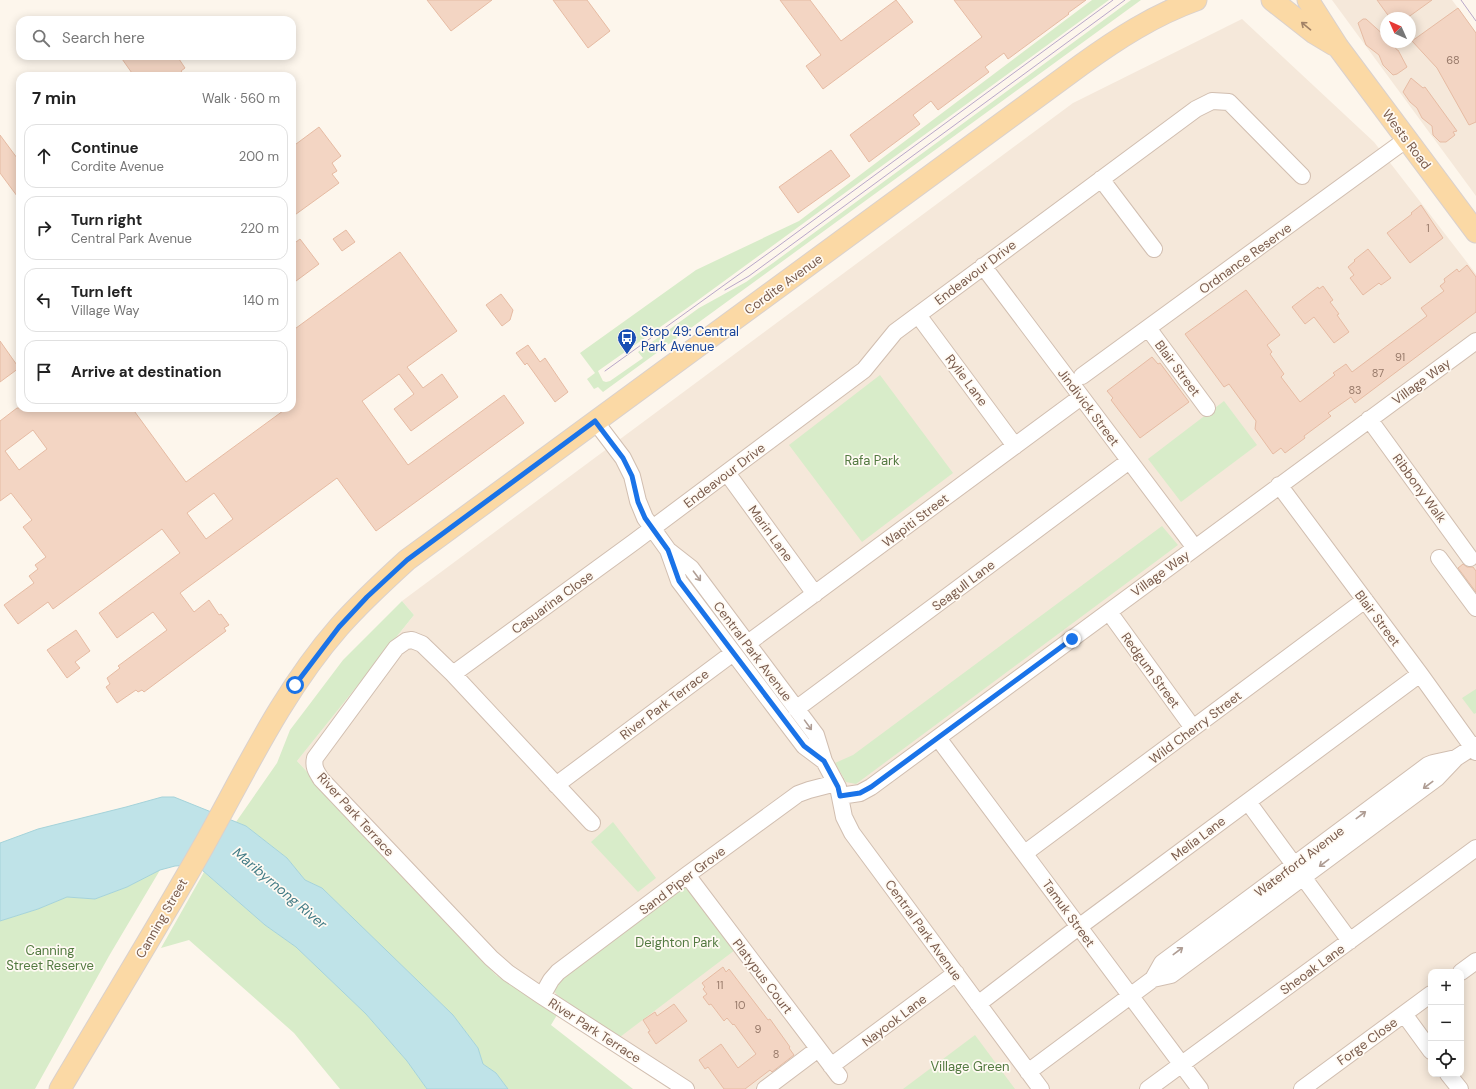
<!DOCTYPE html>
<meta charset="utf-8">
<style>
:root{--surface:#fff;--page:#f2f2f2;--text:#222;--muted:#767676;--line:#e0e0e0}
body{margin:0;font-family:"DM Sans",sans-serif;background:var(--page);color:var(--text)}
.controls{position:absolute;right:12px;bottom:12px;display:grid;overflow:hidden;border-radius:8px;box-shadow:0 2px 10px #0003}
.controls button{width:36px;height:36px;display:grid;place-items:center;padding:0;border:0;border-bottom:1px solid var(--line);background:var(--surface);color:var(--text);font:20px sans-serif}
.compass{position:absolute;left:1380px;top:12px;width:36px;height:36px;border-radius:50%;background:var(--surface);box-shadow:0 2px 10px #0003;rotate:315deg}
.stop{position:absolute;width:12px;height:12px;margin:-9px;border:3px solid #1a73e8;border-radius:50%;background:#fff}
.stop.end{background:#1a73e8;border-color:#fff;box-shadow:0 1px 4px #0008}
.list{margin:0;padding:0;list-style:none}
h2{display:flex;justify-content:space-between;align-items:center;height:52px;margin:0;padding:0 16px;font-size:17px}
h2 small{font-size:13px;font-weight:400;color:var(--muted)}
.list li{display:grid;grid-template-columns:26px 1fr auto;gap:12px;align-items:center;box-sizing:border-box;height:64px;margin:0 8px 8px;padding:0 8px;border:1px solid var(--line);border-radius:12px}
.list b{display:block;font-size:15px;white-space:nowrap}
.list p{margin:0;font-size:13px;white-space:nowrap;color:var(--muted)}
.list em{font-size:13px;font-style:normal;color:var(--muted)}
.icon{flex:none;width:22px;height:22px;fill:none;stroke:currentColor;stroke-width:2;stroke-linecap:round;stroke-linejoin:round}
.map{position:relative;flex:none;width:1476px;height:1089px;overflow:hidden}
.search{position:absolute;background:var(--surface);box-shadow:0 2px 10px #0003;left:16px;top:16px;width:280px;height:44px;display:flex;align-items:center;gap:10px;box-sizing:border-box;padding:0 14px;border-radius:12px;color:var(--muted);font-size:15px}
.panel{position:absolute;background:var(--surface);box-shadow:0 2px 10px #0003;left:16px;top:72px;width:280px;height:340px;border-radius:12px}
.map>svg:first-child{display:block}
.residential{fill:#f5e8da;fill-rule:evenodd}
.green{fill:#d8ecc9}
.water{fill:#bfe3e8;stroke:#a5d3da}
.building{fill:#f3d5c3;stroke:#e6bba3;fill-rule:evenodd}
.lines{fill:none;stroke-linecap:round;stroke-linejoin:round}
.minor-casing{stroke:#d1beb0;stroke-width:18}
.major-casing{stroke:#dad1cd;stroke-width:23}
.minor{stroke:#fff;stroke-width:16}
.major{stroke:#fbd9a5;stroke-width:21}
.tram{stroke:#b9a8c9;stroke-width:1}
.oneway{stroke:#a18267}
.oneway2{stroke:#af9d94}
.route{stroke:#1a73e8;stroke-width:5}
.labels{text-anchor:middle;stroke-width:3.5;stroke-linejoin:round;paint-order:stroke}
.number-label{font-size:11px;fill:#987a6a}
.street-label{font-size:13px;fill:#7a5c4d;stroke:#fffaf3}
.transit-label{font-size:13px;fill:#164399;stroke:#fffaf3;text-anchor:start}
.park-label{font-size:13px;fill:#537a41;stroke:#fffaf3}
.water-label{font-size:14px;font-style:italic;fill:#437c86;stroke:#fffaf3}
</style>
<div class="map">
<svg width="1476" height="1089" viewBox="0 0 1476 1089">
<rect width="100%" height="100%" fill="#fdf6ec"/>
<path class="residential" d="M1332 0H1452L1458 8 1476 33V196ZM1386 18H1410V42H1386Z
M1242 19 1374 142 1476 274V1089H669L496 975 297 761 414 615 402 601 1073 103ZM1431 972H1461V1074H1431Z"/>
<path class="green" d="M1092 0H1109L690 306 598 371 603 381 606 382 610 381 643 358 638 352 699 308 746 282 773 263 1131 0H1141L603 392 598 387 594 389 587 379 595 373 580 353 696 270 799 221Z
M880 375 953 473 862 542 789 445Z
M1224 401 1257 445 1181 502 1148 459Z
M1162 526 1178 545 856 784 846 782 835 763 853 755Z
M402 601 414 615 297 761 496 975 557 1015 551 1025 633 1089H508L496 1073 483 1064 478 1048 453 1015 322 888 305 880 287 858 246 826 236 822 277 763 290 730 309 705 343 660Z
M1476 689V713L1474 714 1462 698Z
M613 822 656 878 638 892 591 842Z
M160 870 109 956 35 1089H0V921L38 909 67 897 95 899 127 887Z
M204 872 265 925 296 947 366 1014 407 1061 427 1089H340L294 1033 189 940 161 948Z
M686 884 735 950 620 1037 561 1000 554 991 561 980Z
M975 1035 1015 1089H903Z"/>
<path class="water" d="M162 797H174L246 826 287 858 305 880 322 888 453 1015 478 1048 483 1064 496 1073 508 1089H427L407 1061 366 1014 296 947 265 925 202 870 190 865 175 866 160 870 127 887 95 899 67 897 38 909 0 921V843L38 829 126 807Z"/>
<path class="building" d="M427 0H492L451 31Z
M553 0H587L610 31 588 48Z
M780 0H810L841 41 896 0 913 22 823 89 806 66 821 55Z
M954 0H1086L1068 13 1069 14 1008 59 1004 53 985 67 989 72 938 110 931 101 913 115 920 124 869 162 850 135 982 37Z
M1377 0H1432L1407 18H1390Z
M1458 8 1476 33V122L1469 125 1437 68 1412 41Z
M1363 19H1366L1386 37V42H1391L1397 50H1398L1407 67 1397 74 1393 75 1383 65 1379 55 1366 45 1358 23Z
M120 56H177L185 68 181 71 185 76H134Z
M1411 78 1423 88 1425 87 1457 131 1453 132 1455 135 1446 142H1440L1433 135 1432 126 1422 118 1417 108 1410 102 1403 92Z
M319 127 341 156 332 163 337 171 332 174 339 183 292 217V147Z
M0 135 20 162V200L0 173Z
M831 150 850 176 798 213 779 187Z
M1421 205 1443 238 1410 263 1387 233 1412 214 1411 213Z
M346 230 355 242 342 251 333 239Z
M300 239 319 264 292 284V245Z
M1368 249 1391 278 1381 285 1379 283 1363 295 1350 278 1354 275 1348 267 1355 261 1354 260Z
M400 252 457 331 407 367 423 388 442 374 458 397 411 431 394 409 414 394 399 374 362 401 408 465 504 395 524 423 376 531 337 478 180 593 194 612 209 600 219 615 221 614 229 625 224 628 226 631 144 692 142 690 138 692 136 690 117 703 106 687 110 684 107 678 120 668 118 666 167 630 153 612 117 638 99 613 180 553 162 529 53 609 48 602 18 624 4 605 34 583 29 576 38 569 35 565 46 557 23 527 32 520 11 493 0 501V421L17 408H132L186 482 287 408H292V331ZM33 430 47 449 19 470 5 451ZM214 493 233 519 206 539 187 513Z
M1467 265 1476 277V312L1355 403 1351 397 1328 413 1331 416 1304 436 1305 438 1285 453 1281 448 1273 454 1255 429 1256 421 1229 384 1224 387 1185 334 1246 290 1280 335 1267 345 1272 352 1270 354 1284 374 1281 377 1300 402 1335 375 1333 373 1346 364 1352 372 1427 316 1421 308 1444 291 1440 286 1445 282 1444 279 1457 269 1459 272Z
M1323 286 1333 300 1330 302 1339 314 1337 315 1349 332 1334 343 1314 317 1305 324 1292 307 1318 287 1319 289Z
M501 294 513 310 510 320 502 326 486 305Z
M0 341 19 368 0 382Z
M528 345 540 362 545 358 568 392 555 402 527 363 525 365 516 353Z
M1152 357 1158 364 1160 363 1189 402 1140 438 1111 400 1113 398 1107 391Z
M1463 564 1467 567H1473L1476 571V592L1458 568Z
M76 630 90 651 75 662 80 668 67 678 47 650Z
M723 967 726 972 729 969 768 1020 770 1019 790 1047 789 1048 794 1055 772 1072 770 1070 745 1089H724L708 1067 705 1069 699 1060 721 1044 738 1068 756 1054 734 1024 733 1025 727 1018 724 1021 711 1004 709 1005 703 997 707 994 703 989 705 987 702 983Z
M674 1004 687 1021 656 1044 648 1032 650 1031 643 1020 655 1012 657 1016Z"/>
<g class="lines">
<g class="minor-casing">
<path id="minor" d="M1101 179 1154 249
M983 266 1195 548
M918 315 1015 446
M1148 328 1207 408
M1082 376 1407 139
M1369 419 1470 558
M595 421 623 458 632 476 638 501 645 518 668 550 679 581 804 746 824 761
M727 473 815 594
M1279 485 1420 674 1476 752
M668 550 691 568 816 735 824 761 838 787 844 817 852 833 1041 1089
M1439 558 1476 608
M1109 612 1193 728
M748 643 1081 397
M453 674 634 542 864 370 895 332 1196 109 1212 101 1229 102 1302 176
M796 709 1129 461
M938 738 1200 1089
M556 785 733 653
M840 796 860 793 871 787 1476 341
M1248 802 1350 941
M592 823 453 674 422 644 412 640 406 641 396 648 315 758C313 767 316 771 321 779L491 958 508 973 542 996 686 1089
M1025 853 1365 600
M687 875 839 1076
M1461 972 1476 961
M1153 979 1162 963 1428 765 1433 763 1456 758
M542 996 551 980 558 972 687 875 798 794 809 790 836 783
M978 1004 1068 935 1420 674
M1404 1014 1431 1051
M831 1066 956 973
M1028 1072 1153 979 1171 975 1437 778 1456 758 1476 745
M1448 1074 1460 1089
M765 1089 818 1049
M1148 1089 1476 848
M1302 1089 1431 994"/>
</g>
<g class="major-casing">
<path id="major" d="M1272 0 1314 33 1334 45
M1308 0 1338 47 1476 232
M60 1089C108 1008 157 928 203 847 245 772 282 692 339 627 360 603 384 581 407 560L1081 65C1117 39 1154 15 1196 0"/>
</g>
<use href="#minor" class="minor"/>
<use href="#major" class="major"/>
<path class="tram" d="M1461 0 1476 21
M725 290 749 276 1125 0
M605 371 777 247 1113 0"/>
</g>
<defs><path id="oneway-shaft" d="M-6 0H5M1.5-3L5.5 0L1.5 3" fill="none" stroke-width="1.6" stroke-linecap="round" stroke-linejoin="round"/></defs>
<use class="oneway" href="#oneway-shaft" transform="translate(1306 26) rotate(-140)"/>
<g class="oneway2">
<use href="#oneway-shaft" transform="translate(697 576) rotate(53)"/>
<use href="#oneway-shaft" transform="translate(808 725) rotate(54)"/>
<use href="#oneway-shaft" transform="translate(1428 785) rotate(143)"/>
<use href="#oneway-shaft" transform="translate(1361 815) rotate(-37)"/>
<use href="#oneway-shaft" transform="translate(1324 863) rotate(143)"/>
<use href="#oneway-shaft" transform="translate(1178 951) rotate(-37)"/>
</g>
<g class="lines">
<path class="route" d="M295 685 339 627 367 597 407 560 595 421 623 458 632 476 638 502 645 518 668 550 679 581 804 746 824 761 838 787 840 796 860 793 871 787 1072 639"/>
</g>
<defs>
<g id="bus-pin" transform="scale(1)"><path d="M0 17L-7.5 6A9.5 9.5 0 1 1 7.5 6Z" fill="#1a4fb4" stroke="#fffaf3"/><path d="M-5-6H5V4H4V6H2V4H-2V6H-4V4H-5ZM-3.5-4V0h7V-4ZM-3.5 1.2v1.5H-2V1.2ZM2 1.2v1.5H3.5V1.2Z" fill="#fff"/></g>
</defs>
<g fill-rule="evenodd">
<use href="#bus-pin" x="627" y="338"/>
</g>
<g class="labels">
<g class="number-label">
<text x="1453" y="64">68</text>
<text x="1428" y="232">1</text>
<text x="1400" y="361">91</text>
<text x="1378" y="377">87</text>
<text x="1355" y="394">83</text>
<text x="720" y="989">11</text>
<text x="740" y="1009">10</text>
<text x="758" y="1033">9</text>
<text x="776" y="1058">8</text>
</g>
<g class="street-label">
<text transform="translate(1407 139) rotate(53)" y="5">Wests Road</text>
<text transform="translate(1245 258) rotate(-36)" y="5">Ordnance Reserve</text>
<text transform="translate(975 272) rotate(-37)" y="5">Endeavour Drive</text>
<text transform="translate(783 284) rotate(-36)" y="5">Cordite Avenue</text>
<text transform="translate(1178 368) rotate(53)" y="5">Blair Street</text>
<text transform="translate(967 380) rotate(53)" y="5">Rylie Lane</text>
<text transform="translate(1421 381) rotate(-36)" y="5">Village Way</text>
<text transform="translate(1089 407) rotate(53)" y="5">Jindivick Street</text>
<text transform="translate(724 475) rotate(-37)" y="5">Endeavour Drive</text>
<text transform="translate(1420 488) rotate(54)" y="5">Ribbony Walk</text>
<text transform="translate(915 520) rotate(-37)" y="5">Wapiti Street</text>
<text transform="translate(771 533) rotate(54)" y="5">Marin Lane</text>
<text transform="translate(1160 573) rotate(-36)" y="5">Village Way</text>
<text transform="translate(963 585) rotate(-37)" y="5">Seagull Lane</text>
<text transform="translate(552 602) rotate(-36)" y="5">Casuarina Close</text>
<text transform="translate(1378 618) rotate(53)" y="5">Blair Street</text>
<text transform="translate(753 651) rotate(53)" y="5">Central Park Avenue</text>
<text transform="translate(1151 670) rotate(54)" y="5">Redgum Street</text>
<text transform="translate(664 704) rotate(-37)" y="5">River Park Terrace</text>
<text transform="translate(1195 727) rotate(-37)" y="5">Wild Cherry Street</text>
<text transform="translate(356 814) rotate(48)" y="5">River Park Terrace</text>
<text transform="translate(1198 838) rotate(-37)" y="5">Melia Lane</text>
<text transform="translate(1299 861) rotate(-37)" y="5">Waterford Avenue</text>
<text transform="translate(682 880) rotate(-37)" y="5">Sand Piper Grove</text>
<text transform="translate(1069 913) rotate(54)" y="5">Tamuk Street</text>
<text transform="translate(161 918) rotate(-60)" y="5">Canning Street</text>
<text transform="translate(924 930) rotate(54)" y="5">Central Park Avenue</text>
<text transform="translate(1312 969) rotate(-36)" y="5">Sheoak Lane</text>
<text transform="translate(763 976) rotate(53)" y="5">Platypus Court</text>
<text transform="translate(894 1020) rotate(-37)" y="5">Nayook Lane</text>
<text transform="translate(595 1030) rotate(33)" y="5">River Park Terrace</text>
<text transform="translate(1367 1041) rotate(-36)" y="5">Forge Close</text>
</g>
<g class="transit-label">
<text x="641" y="336">Stop 49: Central<tspan x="641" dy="15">Park Avenue</tspan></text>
</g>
<g class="park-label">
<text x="872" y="465">Rafa Park</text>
<text x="677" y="947">Deighton Park</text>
<text x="50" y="955">Canning<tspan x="50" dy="15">Street Reserve</tspan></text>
<text x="970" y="1071">Village Green</text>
</g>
<g class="water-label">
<text transform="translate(280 888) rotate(40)" y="5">Maribyrnong River</text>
</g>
</g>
</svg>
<div class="controls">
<button>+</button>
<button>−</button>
<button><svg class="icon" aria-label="locate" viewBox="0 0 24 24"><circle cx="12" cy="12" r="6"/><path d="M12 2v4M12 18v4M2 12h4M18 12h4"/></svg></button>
</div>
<svg class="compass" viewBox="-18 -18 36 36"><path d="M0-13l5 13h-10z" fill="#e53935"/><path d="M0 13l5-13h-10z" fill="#767676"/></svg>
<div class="stop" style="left:295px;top:685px"></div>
<div class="stop end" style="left:1072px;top:639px"></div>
<div class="search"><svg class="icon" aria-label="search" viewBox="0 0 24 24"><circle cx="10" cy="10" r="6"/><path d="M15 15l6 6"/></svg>Search here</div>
<section class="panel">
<h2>7 min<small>Walk · 560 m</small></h2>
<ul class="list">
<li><svg class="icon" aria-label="ahead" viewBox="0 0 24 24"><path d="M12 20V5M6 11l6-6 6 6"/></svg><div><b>Continue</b><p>Cordite Avenue</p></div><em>200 m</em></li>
<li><svg class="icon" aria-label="right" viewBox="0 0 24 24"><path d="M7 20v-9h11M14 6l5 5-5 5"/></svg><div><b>Turn right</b><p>Central Park Avenue</p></div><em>220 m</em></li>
<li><svg class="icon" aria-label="left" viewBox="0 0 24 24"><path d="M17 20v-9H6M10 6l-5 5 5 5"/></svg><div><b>Turn left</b><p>Village Way</p></div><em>140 m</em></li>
<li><svg class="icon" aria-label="arrive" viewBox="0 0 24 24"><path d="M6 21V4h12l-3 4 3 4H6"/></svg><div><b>Arrive at destination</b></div></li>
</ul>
</section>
</div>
